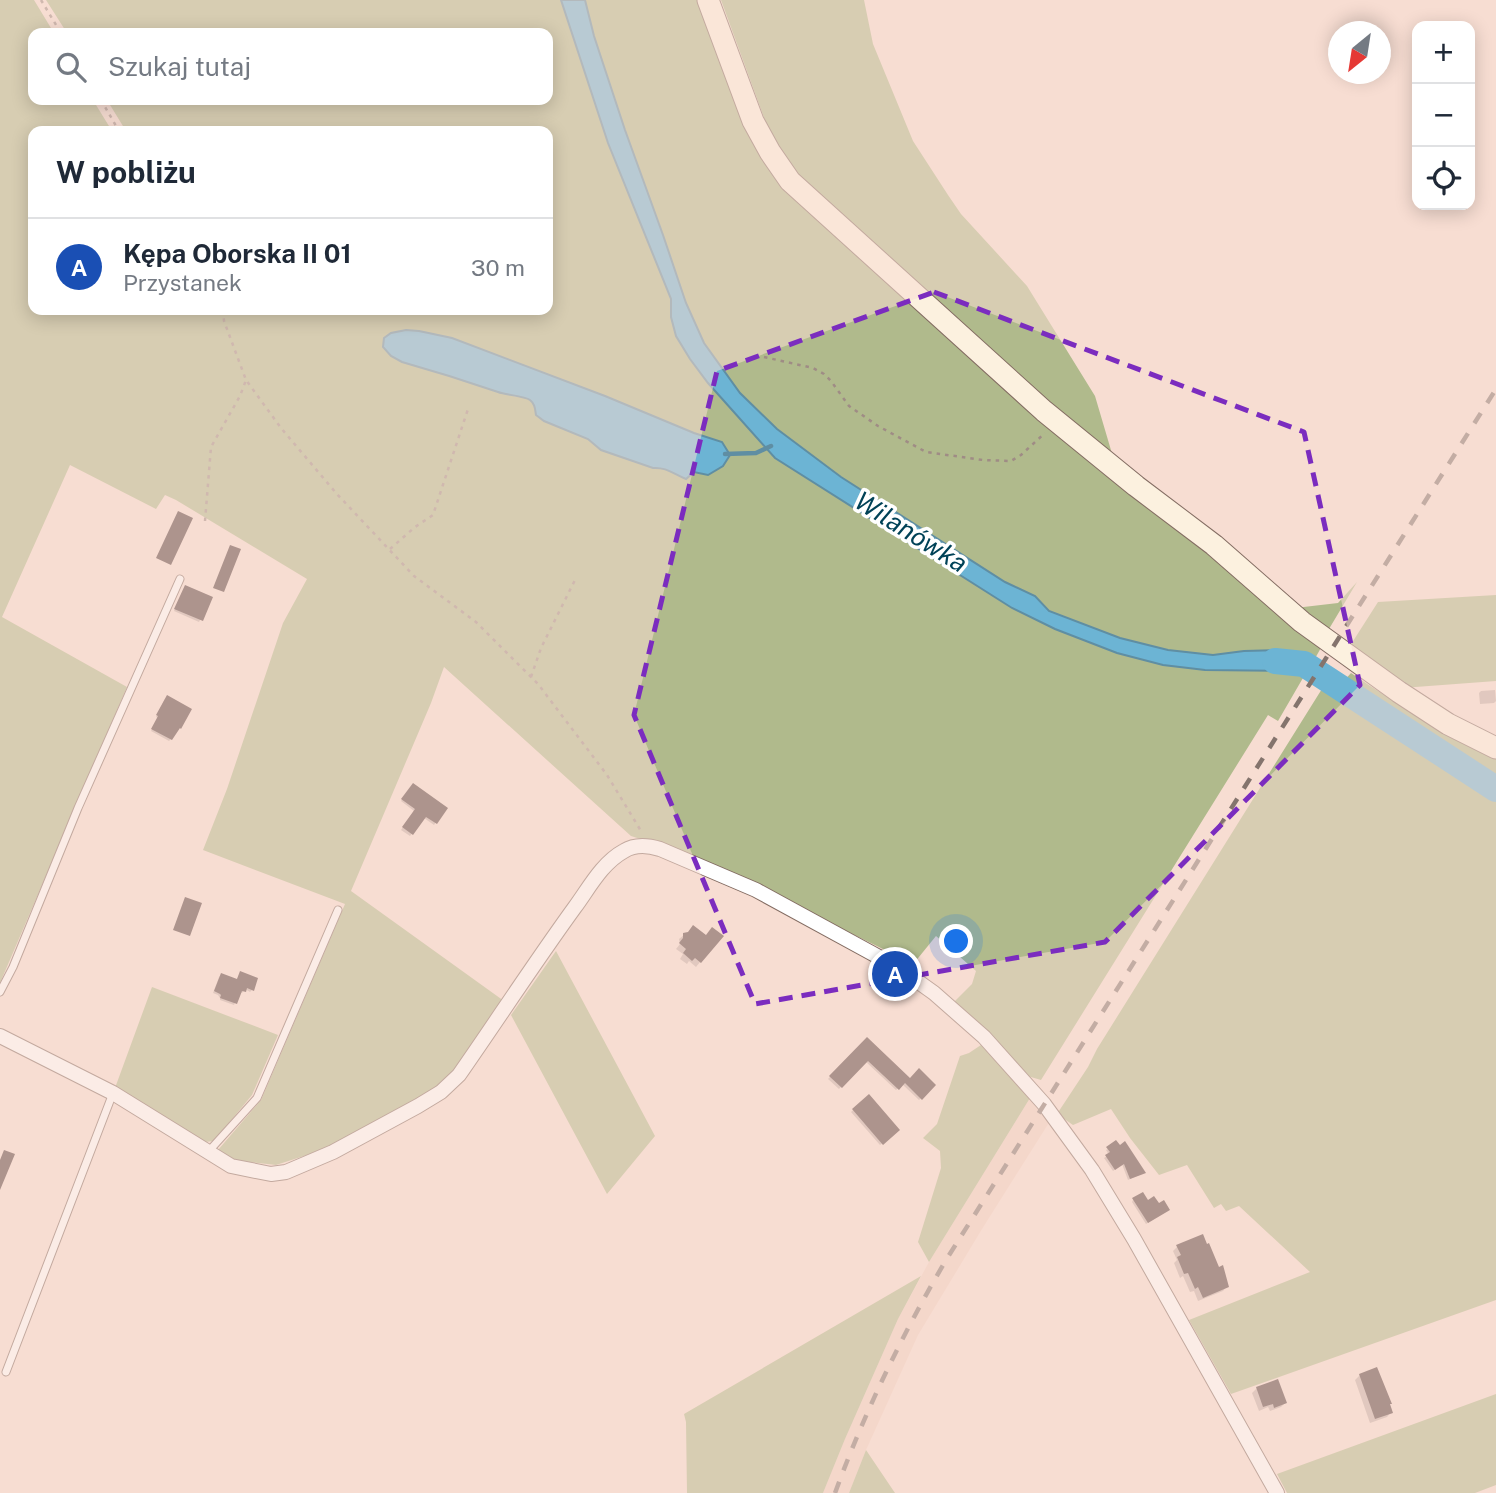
<!DOCTYPE html>
<html lang="pl">
<meta charset="utf-8">
<style>
:root{--surface:#fff;--page:#f6f6f7;--text:#1f2937;--muted:#747a83;--line:#e0e1e3;--accent:#0f766e}
body{margin:0;font-family:"Public Sans",sans-serif;background:var(--page);color:var(--text)}
.controls{position:absolute;right:21px;top:21px;display:grid;overflow:hidden;border-radius:14px;box-shadow:0 4px 18px #0003}
.controls button{width:63px;height:63px;display:grid;place-items:center;padding:0;border:0;border-bottom:2px solid var(--line);background:var(--surface);color:var(--text);font:35px sans-serif}
.compass{position:absolute;left:1328px;top:21px;width:63px;height:63px;border-radius:50%;background:var(--surface);box-shadow:0 4px 18px #0003;rotate:210deg}
.you{position:absolute;left:957px;top:942px;width:24px;height:24px;margin:-18px;border:5px solid #fff;border-radius:50%;background:#1a73e8;box-shadow:0 0 0 10px #1a73e833}
.badge{display:grid;place-items:center;width:46px;height:46px;border-radius:50%;background:var(--accent);color:#fff;font-size:23px;font-weight:700}
.pin{position:absolute;translate:-50% -50%;border:4px solid #fff;box-shadow:0 2px 7px #0006}
.list{margin:0;padding:0;list-style:none}
h2{display:flex;justify-content:space-between;align-items:center;height:91px;margin:0;padding:0 28px;font-size:30px}
h2 small{font-size:23px;font-weight:400;color:var(--muted)}
.list li{display:grid;grid-template-columns:46px 1fr auto;gap:21px;align-items:center;box-sizing:border-box;height:98px;padding:0 28px;border-top:2px solid var(--line)}
.list b{display:block;font-size:26px;white-space:nowrap}
.list p{margin:0;font-size:23px;white-space:nowrap;color:var(--muted)}
.list em{font-size:23px;font-style:normal;color:var(--muted)}
.icon{flex:none;width:38px;height:38px;fill:none;stroke:currentColor;stroke-width:2;stroke-linecap:round;stroke-linejoin:round}
.map{position:relative;flex:none;width:1496px;height:1493px;overflow:hidden}
.search{position:absolute;background:var(--surface);box-shadow:0 4px 18px #0003;left:28px;top:28px;width:525px;height:77px;display:flex;align-items:center;gap:18px;box-sizing:border-box;padding:0 24px;border-radius:14px;color:var(--muted);font-size:26px}
.panel{position:absolute;background:var(--surface);box-shadow:0 4px 18px #0003;left:28px;top:126px;width:525px;height:189px;border-radius:14px}
.map>svg:first-child{display:block}
.built{fill:#f0d0c1}
.green{fill:#b0ba8c;fill-rule:evenodd}
.water{fill:#6cb4d4;stroke:#5f8ea3;stroke-width:2}
.shadow{fill:#0003}
.lines{fill:none;stroke-linecap:round;stroke-linejoin:round}
.stream{stroke:#5f8ea3;stroke-width:4.5}
.river{stroke:#6cb4d4;stroke-width:26}
.building{fill:#533c3b}
.lane-casing{stroke:#836c62;stroke-width:9}
.street-casing{stroke:#836c62;stroke-width:16}
.secondary-casing{stroke:#836c62;stroke-width:23}
.path{stroke:#9f8c85;stroke-width:2.5;stroke-dasharray:3.5 5;stroke-linecap:butt}
.lane{stroke:#fff;stroke-width:7}
.street{stroke:#fff;stroke-width:14}
.secondary{stroke:#fcf1df;stroke-width:21}
.rail{stroke:#84746d;stroke-width:4.5;stroke-dasharray:12 12;stroke-linecap:butt}
.marked{fill:none;stroke:#7b2cbf;stroke-width:5;stroke-dasharray:14 9;stroke-linejoin:round}
.labels{text-anchor:middle;stroke-width:7;stroke-linejoin:round;paint-order:stroke}
.water-label{font-size:26px;font-style:italic;fill:#004257;stroke:#fff}
</style>
<div class="map">
<svg width="1496" height="1493" viewBox="0 0 1496 1493">
<rect width="100%" height="100%" fill="#f7ddd2"/>
<path class="built" d="M1030 1098 1050 1121 982 1229 918 1335 866 1450 849 1493H823L845 1439 898 1319 929 1262Z"/>
<path class="green" d="M0 0H34L54 33H33V100H93L112 131H33V310H548V131H126L107 100H548V33H67L46 0H561L608 143 671 299V317L690 359 708 383 775 458 1012 608 1055 629 1205 670 1307 671 1278 721 1268 715 1041 1080 1024 1075 991 1034 954 1002 972 984 976 971 936 936 910 968 887 951 698 858 631 836 444 667 431 703 351 891 504 1001 447 1079 394 1119 307 1155 276 1165 233 1160 218 1150 261 1100 345 904 203 850 227 789 283 623 307 579 176 500 165 495 156 509 70 465 2 617 127 687 0 983ZM452 338 605 396 694 433 722 442 678 476C670 470 663 468 653 468L601 450 588 439 573 432 534 405 528 398 513 396 475 383Z
M585 0H702L767 166 1056 433 1101 472 1173 522 1322 646 1313 662 1280 650 1244 651 1213 655 1168 650 1120 638 1049 611 1035 596 1005 582 841 477 777 429 740 393 704 343 686 303 663 235 625 130 594 36Z
M721 0H864L873 44 913 141 948 195 961 214 1027 286 1095 396 1113 457 1106 455 801 181 774 145Z
M1357 582 1326 634 1295 608 1338 603Z
M1496 595V681L1402 688 1348 649 1378 602Z
M1351 673C1397 705 1445 731 1496 755V1300L1231 1394 1189 1320 1310 1272 1239 1206 1226 1211 1221 1204 1214 1208 1187 1165 1159 1175 1130 1138 1111 1109 1073 1125 1057 1114 1088 1067 1097 1049 1330 676 1342 683Z
M556 951 655 1136 607 1194 511 1015Z
M152 987 278 1035 252 1095 214 1141 205 1142 115 1088Z
M981 1045 1030 1098 929 1262 918 1242 941 1168 940 1151 923 1138 937 1124 960 1056 969 1053Z
M921 1276 898 1319 845 1439 823 1493H687L686 1422 684 1414Z
M1496 1394V1485L1475 1493H1287L1277 1474Z
M866 1450 895 1493H849Z"/>
<path class="water" d="M561 0H585L594 36 625 130 663 235 686 303 704 343 740 393 777 429 841 477 1005 582 1035 596 1049 611 1120 638 1168 650 1213 655 1244 651 1280 650 1313 662 1307 671 1205 670 1163 665 1117 653 1055 629 1012 608 775 458 708 383 690 359 676 336 671 317V299L608 143Z
M406 330 419 331 452 338 605 396 694 433 722 442 730 455 723 466 708 475 694 472 686 479C673 474 667 467 653 468L601 450 588 439 544 421 536 415C535 409 535 404 530 400 524 396 506 395 498 392 466 381 434 371 402 362L391 356 383 347 384 338 391 333Z"/>
<path class="shadow" d="M185 587 211 598 199 622 174 611Z
M1495 690 1496 701 1494 703 1480 704 1479 693 1481 691Z
M165 699 171 739 169 741 151 731 158 718 156 717Z
M411 787 446 808 434 825 424 818 410 836 401 830 414 811 401 801Z
M687 934 705 936H721L696 967 689 961 687 964 680 959 683 954 676 949 680 944 679 939 684 935Z
M240 973 252 990 250 992 245 989 242 993 240 992 234 1005 220 1000V998L218 995 213 993 219 977 221 975 236 981Z
M867 1039 910 1080 934 1085 919 1100 902 1084 896 1090 865 1061 839 1089 828 1079Z
M869 1096 898 1130 880 1145 851 1112Z
M1108 1149 1144 1173 1128 1180 1122 1164 1113 1171 1104 1158 1109 1155 1106 1150Z
M1133 1200 1147 1202 1166 1211 1146 1224 1132 1202Z
M1177 1247 1227 1286 1223 1291 1198 1301 1194 1291 1190 1292 1183 1276 1180 1278 1174 1263 1177 1260 1173 1251Z
M1360 1375 1389 1405 1391 1412 1387 1417 1370 1423 1355 1380Z
M1257 1388 1285 1403 1281 1407 1270 1411 1268 1407 1259 1411 1252 1393Z"/>
<g class="lines">
<path class="stream" d="M725 454 756 453 771 446"/>
<path class="river" d="M1275 661 1304 664 1496 789"/>
</g>
<path class="building" d="M178 511 193 518 171 565 156 558Z
M230 545 241 549 224 592 213 588Z
M185 585 213 597 203 621 174 609Z
M167 695 192 709 181 729 180 728 172 740 151 729 158 716 156 715Z
M413 783 448 808 437 824 426 817 413 835 402 827 415 809 401 799Z
M185 897 202 903 190 936 173 930Z
M693 925 706 935 712 927 724 936 701 963 695 958 692 961 683 953 686 949 679 943 683 938V933L688 932Z
M240 971 258 978 254 991 247 988 246 992 242 991 237 1004 220 998 221 995 220 994 214 991 221 973 237 979Z
M867 1037 910 1078 919 1068 936 1085 922 1100 905 1083 899 1090 868 1061 842 1088 829 1076Z
M869 1094 900 1130 883 1145 852 1109Z
M1116 1140 1120 1145 1125 1141 1146 1173 1130 1179 1124 1164 1115 1170 1105 1155 1110 1152 1106 1147Z
M4 1150 15 1154 0 1190V1160Z
M1143 1192 1148 1200 1154 1196 1159 1203 1164 1200 1170 1210 1148 1223 1132 1198Z
M1203 1234 1207 1244 1209 1243 1219 1267 1223 1265 1229 1287 1203 1298 1198 1287 1195 1289 1188 1273 1184 1274 1177 1257 1181 1255 1176 1245Z
M1377 1367 1392 1404H1390L1393 1413 1375 1419 1359 1374Z
M1278 1379 1287 1403 1274 1408 1273 1404 1263 1407 1256 1387Z"/>
<g class="lines">
<g class="lane-casing">
<path id="lane" d="M0 992 13 967 78 808 180 579
M208 1152 257 1098 338 910
M6 1372 113 1093"/>
</g>
<g class="street-casing">
<path id="street" d="M0 1036 113 1093 231 1166 271 1174 286 1172 333 1152 418 1106 441 1092 459 1075C498 1019 535 962 575 907 589 888 602 863 624 851 635 844 647 845 660 849L756 890 899 968 934 993 984 1037 1044 1104 1092 1170 1134 1239 1277 1493"/>
</g>
<g class="secondary-casing">
<path id="secondary" d="M708 0 753 121 770 152 790 181 1044 411 1136 486 1214 545 1302 622 1399 692 1448 724 1496 748"/>
</g>
<path class="path" d="M41 0 61 33
M101 100 119 131
M223 310 224 321 246 380 281 428 336 493 414 576 476 622 538 684 607 775 641 831
M764 357 813 368 824 374 831 381 849 406 878 426 926 452 983 460 1011 461 1021 455 1045 433
M205 521 211 447 240 396 246 380
M390 549 415 527 433 515 468 409
M531 677 541 648 576 578"/>
<use href="#lane" class="lane"/>
<use href="#street" class="street"/>
<use href="#secondary" class="secondary"/>
<path class="rail" d="M835 1493C865 1411 902 1335 946 1260L1496 389"/>
</g>
<path d="M0 0H1496V1493H0ZM934 292 1304 432 1360 685 1105 942 755 1004 634 715 717 371Z" fill="#f7ddd2" fill-opacity=".55" fill-rule="evenodd"/>
<path class="marked" d="M934 292 1304 432 1360 685 1105 942 755 1004 634 715 717 371Z"/>
<g class="labels">
<g class="water-label">
<text transform="translate(911 532) rotate(32)" y="9">Wilanówka</text>
</g>
</g>
</svg>
<div class="controls">
<button>+</button>
<button>−</button>
<button><svg class="icon" aria-label="locate" viewBox="0 0 24 24"><circle cx="12" cy="12" r="6"/><path d="M12 2v4M12 18v4M2 12h4M18 12h4"/></svg></button>
</div>
<svg class="compass" viewBox="-18 -18 36 36"><path d="M0-13l5 13h-10z" fill="#e53935"/><path d="M0 13l5-13h-10z" fill="#747a83"/></svg>
<div class="you"></div>
<div class="pin badge" style="left:895px;top:974px;background:#1a4fb4">A</div>
<div class="search"><svg class="icon" aria-label="search" viewBox="0 0 24 24"><circle cx="10" cy="10" r="6"/><path d="M15 15l6 6"/></svg>Szukaj tutaj</div>
<section class="panel">
<h2>W pobliżu<small></small></h2>
<ul class="list">
<li><span class="badge" style="background:#1a4fb4">A</span><div><b>Kępa Oborska II 01</b><p>Przystanek</p></div><em>30 m</em></li>
</ul>
</section>
</div>
